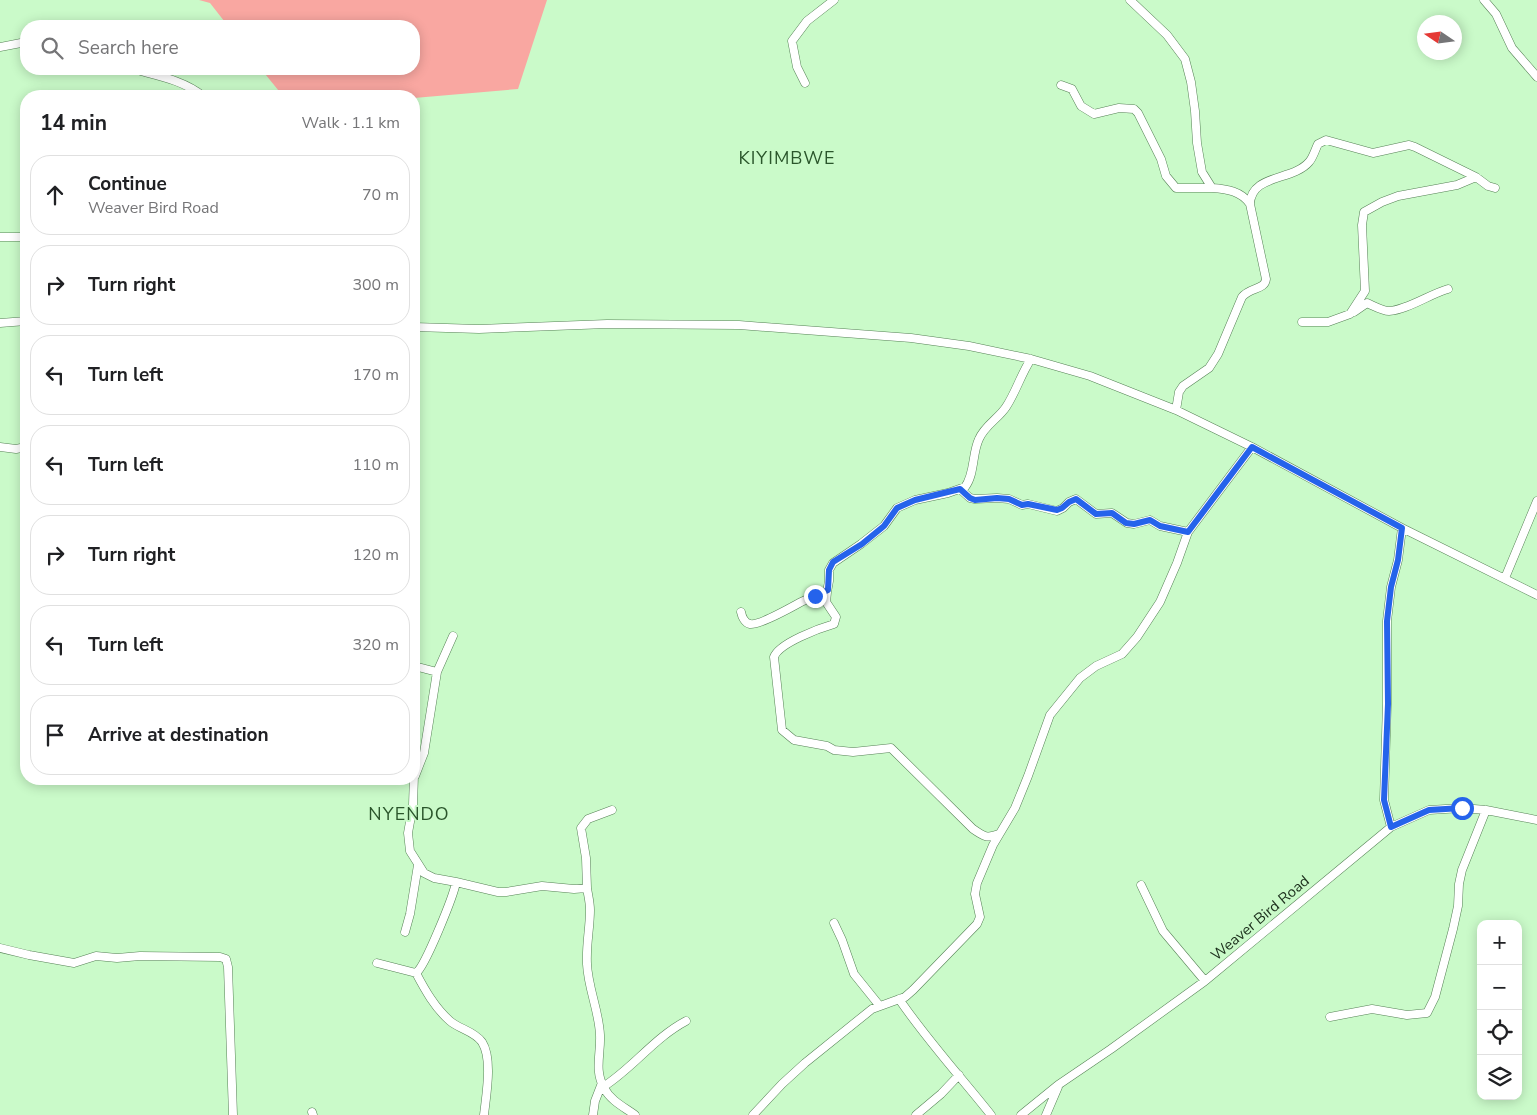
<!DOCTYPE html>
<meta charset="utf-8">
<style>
:root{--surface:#fff;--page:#f6f6f6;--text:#202124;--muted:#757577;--line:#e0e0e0}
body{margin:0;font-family:"Nunito Sans",sans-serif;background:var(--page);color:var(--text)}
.controls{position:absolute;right:15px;bottom:15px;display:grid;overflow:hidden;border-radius:10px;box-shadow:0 2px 12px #0003}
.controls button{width:45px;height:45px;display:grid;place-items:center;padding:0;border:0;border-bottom:1px solid var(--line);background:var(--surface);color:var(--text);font:25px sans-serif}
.compass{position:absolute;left:1417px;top:15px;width:45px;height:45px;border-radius:50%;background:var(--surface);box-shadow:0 2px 12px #0003;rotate:283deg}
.stop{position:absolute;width:15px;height:15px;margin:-11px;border:4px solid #2563eb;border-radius:50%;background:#fff}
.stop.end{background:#2563eb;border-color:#fff;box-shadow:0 1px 5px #0008}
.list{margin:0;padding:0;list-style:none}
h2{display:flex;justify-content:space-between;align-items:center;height:65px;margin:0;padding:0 20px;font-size:21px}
h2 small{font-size:16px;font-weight:400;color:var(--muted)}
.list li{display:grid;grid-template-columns:32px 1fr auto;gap:15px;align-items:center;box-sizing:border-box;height:80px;margin:0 10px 10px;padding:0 10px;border:1px solid var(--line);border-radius:20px}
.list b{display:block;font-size:19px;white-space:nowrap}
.list p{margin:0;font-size:16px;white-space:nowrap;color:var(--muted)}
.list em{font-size:16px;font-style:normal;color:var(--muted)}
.icon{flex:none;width:28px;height:28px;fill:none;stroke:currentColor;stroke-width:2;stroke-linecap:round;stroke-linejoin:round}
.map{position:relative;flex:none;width:1537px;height:1115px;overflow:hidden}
.search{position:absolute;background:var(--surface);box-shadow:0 2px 12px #0003;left:20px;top:20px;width:400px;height:55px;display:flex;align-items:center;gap:12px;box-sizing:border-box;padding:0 18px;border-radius:20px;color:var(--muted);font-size:19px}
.panel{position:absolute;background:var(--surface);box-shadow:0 2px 12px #0003;left:20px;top:90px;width:400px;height:695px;border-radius:20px}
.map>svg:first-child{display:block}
.green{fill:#f9a7a1}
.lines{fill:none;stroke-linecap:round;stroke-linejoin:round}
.street-casing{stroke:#568256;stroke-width:9}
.street{stroke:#fff;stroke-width:8}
.route{stroke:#2563eb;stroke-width:6}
.labels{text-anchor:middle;stroke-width:4;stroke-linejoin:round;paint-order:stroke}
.street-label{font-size:15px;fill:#1c2f1c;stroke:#cafac9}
.quarter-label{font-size:18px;letter-spacing:1px;fill:#2a552b;stroke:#cafac9}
</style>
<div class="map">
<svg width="1537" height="1115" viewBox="0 0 1537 1115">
<rect width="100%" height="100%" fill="#cafac9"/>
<path class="green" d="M199 0H547L518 89 414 98V96H283L261 69H414V26H228L210 3Z"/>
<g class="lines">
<g class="street-casing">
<path id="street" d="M1130 0 1167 35 1185 59 1191 82 1195 111 1197 143 1202 172 1212 188C1227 189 1241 191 1250 204
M1484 0 1496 14 1512 48 1537 77
M0 47 26 42
M133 69C158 76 183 80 203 96
M805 83 797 67 792 41 807 21 834 0
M1061 85 1072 89 1081 106 1094 114 1119 108 1134 109 1138 113 1161 159 1166 176 1176 188H1212
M0 237H26
M1354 312 1367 303C1374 306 1383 311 1389 311 1407 310 1430 294 1448 289
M1302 322H1328L1350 314 1365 291 1362 225 1364 212 1382 202 1398 196 1457 185 1476 177 1488 186 1495 188
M0 323 26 321
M414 327 479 329 607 324 739 325 911 338 969 346 1031 359 1090 376 1176 410 1252 447 1402 528 1537 595
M1176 410 1179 392 1183 386 1209 368 1218 354 1242 297C1250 287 1265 290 1266 279L1250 204C1251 174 1293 181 1309 162 1313 158 1315 150 1318 144L1326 140 1373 153 1409 145 1415 147 1476 177
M0 447 16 449 26 447
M960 489 970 498 975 499 997 498 1009 499 1022 505 1028 504 1057 511 1063 508 1069 502 1076 499 1096 514 1112 513 1127 523 1134 524 1150 520 1160 526 1188 532
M1505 578 1537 501
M827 592 826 602 836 617 834 624C820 628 779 643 774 657L782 730 794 740 827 746 834 750 853 752 891 748 973 829C983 836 987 839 999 834
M741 612C742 617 745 623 750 624 758 626 792 607 801 602 809 598 818 595 827 592L829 581V570L833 563 861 544 884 526 897 508 915 500 948 493 965 487C975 474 972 453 979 439 985 425 998 419 1006 407 1016 392 1021 374 1031 359
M414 664 418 667 437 672
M414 775 413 805 408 833 410 851 424 873 434 878 456 882
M415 776 424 753 437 672 453 636
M1391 827 1384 800 1387 704V621L1391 587 1398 560 1402 528
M1141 885 1163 931 1205 981
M587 888 586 858 581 828 588 819 612 810
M834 923 842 940 854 974 879 1005
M405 932 410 914 418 865
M0 948 29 955 74 963 96 956 117 958 140 956 220 957 226 959 228 967 233 1115
M377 963 416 973
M899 999C927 1040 960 1076 991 1115
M1330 1017 1372 1009 1407 1015 1427 1013 1435 997 1453 929 1458 906 1459 884 1462 870 1486 810
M603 1087C633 1068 654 1038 686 1021
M312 1112 313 1115
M484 1115C486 1096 493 1059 482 1042 474 1031 459 1029 450 1021 435 1008 425 990 416 973 425 967 454 895 456 882L498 892H506L542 886 574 889 587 888C588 895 590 902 590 910 590 928 586 944 587 964 588 988 599 1011 600 1035 601 1054 594 1070 604 1088 611 1101 624 1107 635 1115
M593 1115 595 1101 602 1083
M753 1115 782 1084 805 1063 872 1009 905 997 913 990 977 924 980 917 975 894 977 883 993 845 1015 808 1028 776 1050 715 1080 678 1096 666 1122 654 1137 637 1160 602 1177 563 1188 532 1252 447
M916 1115 941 1094 959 1075
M1021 1115 1058 1085 1111 1049 1205 981 1391 827 1429 810 1462 808 1486 810 1537 820
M1046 1115 1058 1087"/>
</g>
<use href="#street" class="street"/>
</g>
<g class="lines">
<path class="route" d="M815 596 828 590 829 570 833 562 862 544 884 526 897 508 915 500 960 489 970 498 975 500 997 498 1009 499 1022 505 1028 504 1057 510 1062 508 1069 502 1076 499 1096 514 1112 513 1126 523 1134 524 1150 520 1160 526 1188 532 1252 447 1402 528 1398 560 1391 587 1387 621 1388 704 1384 800 1391 827 1429 810 1462 808"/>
</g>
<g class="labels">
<g class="street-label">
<text transform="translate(1260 918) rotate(-40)" y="5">Weaver Bird Road</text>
</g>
<g class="quarter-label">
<text x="787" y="164">KIYIMBWE</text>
<text x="409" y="820">NYENDO</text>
</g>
</g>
</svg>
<div class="controls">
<button>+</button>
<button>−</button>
<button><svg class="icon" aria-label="locate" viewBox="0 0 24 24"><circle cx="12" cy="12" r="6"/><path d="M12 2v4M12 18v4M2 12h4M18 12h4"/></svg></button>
<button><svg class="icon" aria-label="layers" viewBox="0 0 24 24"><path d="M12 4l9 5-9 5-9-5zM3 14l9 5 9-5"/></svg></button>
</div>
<svg class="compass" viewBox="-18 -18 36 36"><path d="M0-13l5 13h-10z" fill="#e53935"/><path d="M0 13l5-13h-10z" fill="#757577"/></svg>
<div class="stop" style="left:1462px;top:808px"></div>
<div class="stop end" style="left:815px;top:596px"></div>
<div class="search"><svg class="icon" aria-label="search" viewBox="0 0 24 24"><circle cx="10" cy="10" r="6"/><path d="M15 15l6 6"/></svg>Search here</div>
<section class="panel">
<h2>14 min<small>Walk · 1.1 km</small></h2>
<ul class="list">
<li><svg class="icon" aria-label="ahead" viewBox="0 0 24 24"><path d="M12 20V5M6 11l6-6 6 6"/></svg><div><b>Continue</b><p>Weaver Bird Road</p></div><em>70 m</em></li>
<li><svg class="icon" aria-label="right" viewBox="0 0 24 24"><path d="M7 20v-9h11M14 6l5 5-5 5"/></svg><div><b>Turn right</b></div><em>300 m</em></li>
<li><svg class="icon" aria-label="left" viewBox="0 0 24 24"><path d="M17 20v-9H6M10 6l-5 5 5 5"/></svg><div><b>Turn left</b></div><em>170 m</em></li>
<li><svg class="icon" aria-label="left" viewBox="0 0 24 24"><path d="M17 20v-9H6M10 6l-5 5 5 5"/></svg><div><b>Turn left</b></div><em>110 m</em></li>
<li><svg class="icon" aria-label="right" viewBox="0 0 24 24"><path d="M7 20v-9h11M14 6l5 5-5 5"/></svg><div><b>Turn right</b></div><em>120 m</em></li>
<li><svg class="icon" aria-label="left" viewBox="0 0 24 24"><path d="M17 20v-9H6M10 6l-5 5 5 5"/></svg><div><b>Turn left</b></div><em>320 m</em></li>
<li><svg class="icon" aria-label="arrive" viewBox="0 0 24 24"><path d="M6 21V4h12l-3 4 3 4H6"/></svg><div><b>Arrive at destination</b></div></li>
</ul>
</section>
</div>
